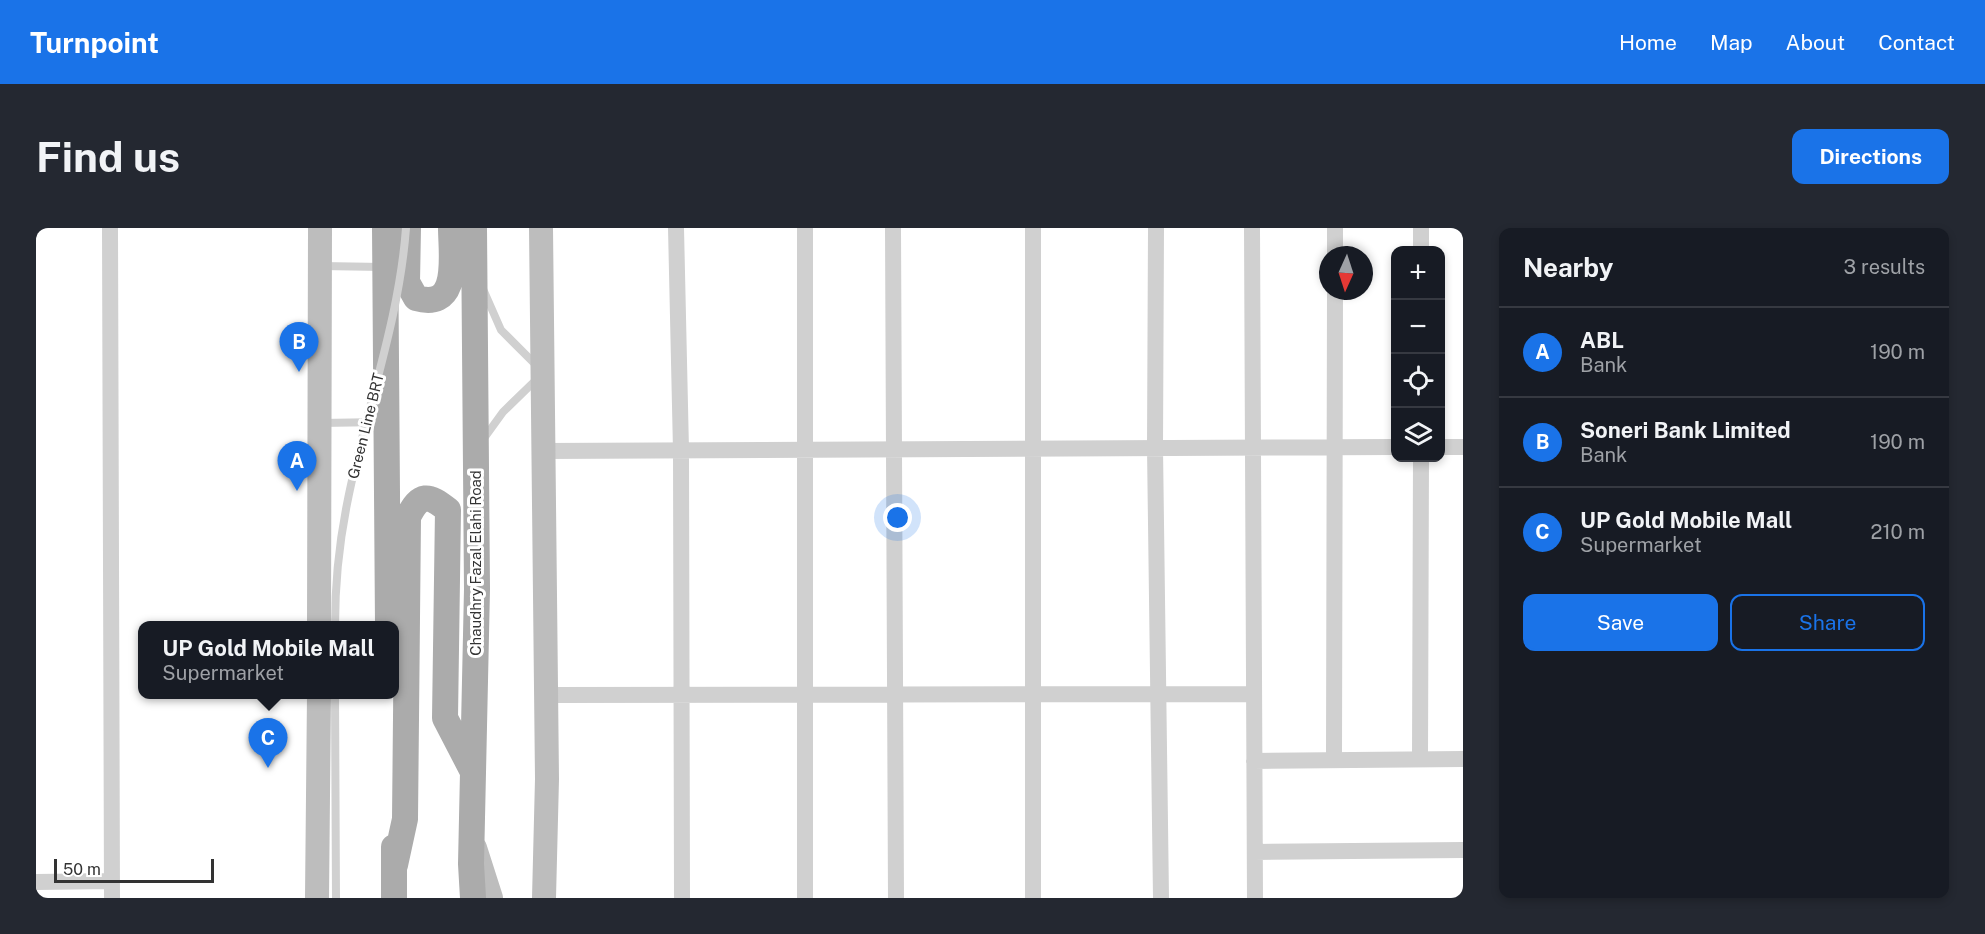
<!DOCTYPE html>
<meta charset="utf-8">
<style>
:root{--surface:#171b24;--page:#242831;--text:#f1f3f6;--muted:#9ea1a6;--line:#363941;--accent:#1a73e8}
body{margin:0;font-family:"Public Sans",sans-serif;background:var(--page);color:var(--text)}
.controls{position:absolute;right:18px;top:18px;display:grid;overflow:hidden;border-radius:12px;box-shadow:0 3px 9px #0003}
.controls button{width:54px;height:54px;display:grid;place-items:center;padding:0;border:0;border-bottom:2px solid var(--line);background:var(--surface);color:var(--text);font:30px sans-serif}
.compass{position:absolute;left:1283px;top:18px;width:54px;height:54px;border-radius:50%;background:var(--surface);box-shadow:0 3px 9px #0003;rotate:183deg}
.scale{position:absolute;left:18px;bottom:15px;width:160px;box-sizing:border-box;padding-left:6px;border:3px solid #333;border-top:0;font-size:16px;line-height:21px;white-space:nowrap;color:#333;-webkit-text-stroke:4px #fff;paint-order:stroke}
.you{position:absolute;left:862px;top:290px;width:21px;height:21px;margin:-15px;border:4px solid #fff;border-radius:50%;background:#1a73e8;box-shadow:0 0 0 9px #1a73e833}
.badge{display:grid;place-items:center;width:39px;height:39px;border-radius:50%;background:var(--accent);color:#fff;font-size:20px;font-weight:700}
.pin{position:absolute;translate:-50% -50px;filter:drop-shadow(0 2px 3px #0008)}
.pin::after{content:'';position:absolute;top:32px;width:21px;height:18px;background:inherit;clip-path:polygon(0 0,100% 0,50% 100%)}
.popup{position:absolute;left:102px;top:393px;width:261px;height:78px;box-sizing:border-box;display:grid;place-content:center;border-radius:12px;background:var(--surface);filter:drop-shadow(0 2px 4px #0005);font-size:20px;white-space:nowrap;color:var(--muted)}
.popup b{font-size:22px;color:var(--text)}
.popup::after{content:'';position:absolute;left:50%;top:100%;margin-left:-12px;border:12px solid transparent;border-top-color:var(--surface)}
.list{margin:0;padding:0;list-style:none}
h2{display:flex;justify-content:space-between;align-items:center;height:78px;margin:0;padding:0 24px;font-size:26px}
h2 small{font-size:20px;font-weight:400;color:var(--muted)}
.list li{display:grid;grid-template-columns:39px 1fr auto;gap:18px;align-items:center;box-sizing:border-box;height:90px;padding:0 24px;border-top:2px solid var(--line)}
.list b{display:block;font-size:22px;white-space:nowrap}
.list p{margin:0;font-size:20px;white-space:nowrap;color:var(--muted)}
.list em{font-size:20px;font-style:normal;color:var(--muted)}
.actions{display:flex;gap:12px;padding:18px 24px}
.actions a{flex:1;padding:14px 0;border:2px solid var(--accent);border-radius:12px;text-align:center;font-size:21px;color:var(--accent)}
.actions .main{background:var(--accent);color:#fff}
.icon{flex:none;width:33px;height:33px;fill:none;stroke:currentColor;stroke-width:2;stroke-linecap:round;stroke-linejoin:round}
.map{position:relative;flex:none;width:1427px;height:670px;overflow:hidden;border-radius:12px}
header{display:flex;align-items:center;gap:36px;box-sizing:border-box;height:84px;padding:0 30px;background:var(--accent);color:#fff}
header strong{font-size:28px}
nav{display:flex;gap:33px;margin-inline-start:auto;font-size:21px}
.intro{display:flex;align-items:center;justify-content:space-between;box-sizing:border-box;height:144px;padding:0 36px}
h1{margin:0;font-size:42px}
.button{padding:15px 27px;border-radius:12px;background:var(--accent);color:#fff;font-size:21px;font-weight:700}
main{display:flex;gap:36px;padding:0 36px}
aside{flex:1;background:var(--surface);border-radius:12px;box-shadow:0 3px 9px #0003}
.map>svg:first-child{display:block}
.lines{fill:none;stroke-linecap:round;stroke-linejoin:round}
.lane{stroke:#d0d0d0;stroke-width:8}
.street{stroke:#d0d0d0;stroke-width:16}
.secondary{stroke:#bdbdbd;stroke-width:24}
.primary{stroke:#ababab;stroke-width:26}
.lane-bridge{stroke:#d0d0d0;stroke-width:8}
.labels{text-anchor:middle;stroke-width:6;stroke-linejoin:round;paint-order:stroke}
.street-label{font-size:15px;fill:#333;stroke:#fff}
</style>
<header>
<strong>Turnpoint</strong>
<nav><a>Home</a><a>Map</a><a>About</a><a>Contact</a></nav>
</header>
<div class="intro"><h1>Find us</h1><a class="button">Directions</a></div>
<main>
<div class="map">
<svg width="1427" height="670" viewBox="0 0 1427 670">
<rect width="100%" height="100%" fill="#fff"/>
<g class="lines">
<path class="lane" d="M285 38 347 39
M447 61 465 102 503 140
M284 195 347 194
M446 213 467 184 503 149
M299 466 300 670"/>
<path class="street" d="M74 0 76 670
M640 0 645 222 646 670
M769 0V670
M857 0 860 670
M997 0V670
M1120 0 1119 220 1125 670
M1216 0 1219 670
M1385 22V0
M1299 27V0
M1404 219H1427
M508 223 1360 219
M510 467 1218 466
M1384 531 1385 230
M1298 532 1299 63
M1218 533 1427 531
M1219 624 1427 622
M0 654 76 653"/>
<path class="secondary" d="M505 0 511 551 508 670
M283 398 284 0
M439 620 455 670
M281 670 283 466"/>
<path class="primary" d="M349 0 352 398
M372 0 371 54 380 70C425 83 415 27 415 0
M359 637 369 591 372 289C384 265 392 266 412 282L409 490 437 544
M358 670V619
M437 670 435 636 441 361 438 0"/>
<path class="lane-bridge" d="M299 398C299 356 303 316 311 276 329 183 363 95 370 0"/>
</g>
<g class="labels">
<g class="street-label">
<text transform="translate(330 198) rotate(-76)" y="5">Green Line BRT</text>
<text transform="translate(440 335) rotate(-90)" y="5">Chaudhry Fazal Elahi Road</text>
</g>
</g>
</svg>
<div class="controls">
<button>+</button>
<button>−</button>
<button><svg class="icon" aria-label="locate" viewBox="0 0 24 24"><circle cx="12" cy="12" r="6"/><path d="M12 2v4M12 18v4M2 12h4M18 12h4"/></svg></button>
<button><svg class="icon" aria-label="layers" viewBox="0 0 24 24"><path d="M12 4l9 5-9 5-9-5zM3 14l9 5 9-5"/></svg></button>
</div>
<svg class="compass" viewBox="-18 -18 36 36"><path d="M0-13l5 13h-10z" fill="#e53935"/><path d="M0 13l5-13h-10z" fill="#9ea1a6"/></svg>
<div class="scale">50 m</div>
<div class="you"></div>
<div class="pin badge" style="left:261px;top:263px">A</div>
<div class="pin badge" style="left:263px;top:144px">B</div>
<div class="pin badge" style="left:232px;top:540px">C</div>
<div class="popup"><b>UP Gold Mobile Mall</b>Supermarket</div>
</div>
<aside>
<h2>Nearby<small>3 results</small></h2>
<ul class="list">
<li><span class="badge">A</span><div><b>ABL</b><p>Bank</p></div><em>190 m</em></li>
<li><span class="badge">B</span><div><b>Soneri Bank Limited</b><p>Bank</p></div><em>190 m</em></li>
<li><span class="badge">C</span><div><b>UP Gold Mobile Mall</b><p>Supermarket</p></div><em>210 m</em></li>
</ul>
<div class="actions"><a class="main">Save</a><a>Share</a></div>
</aside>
</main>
